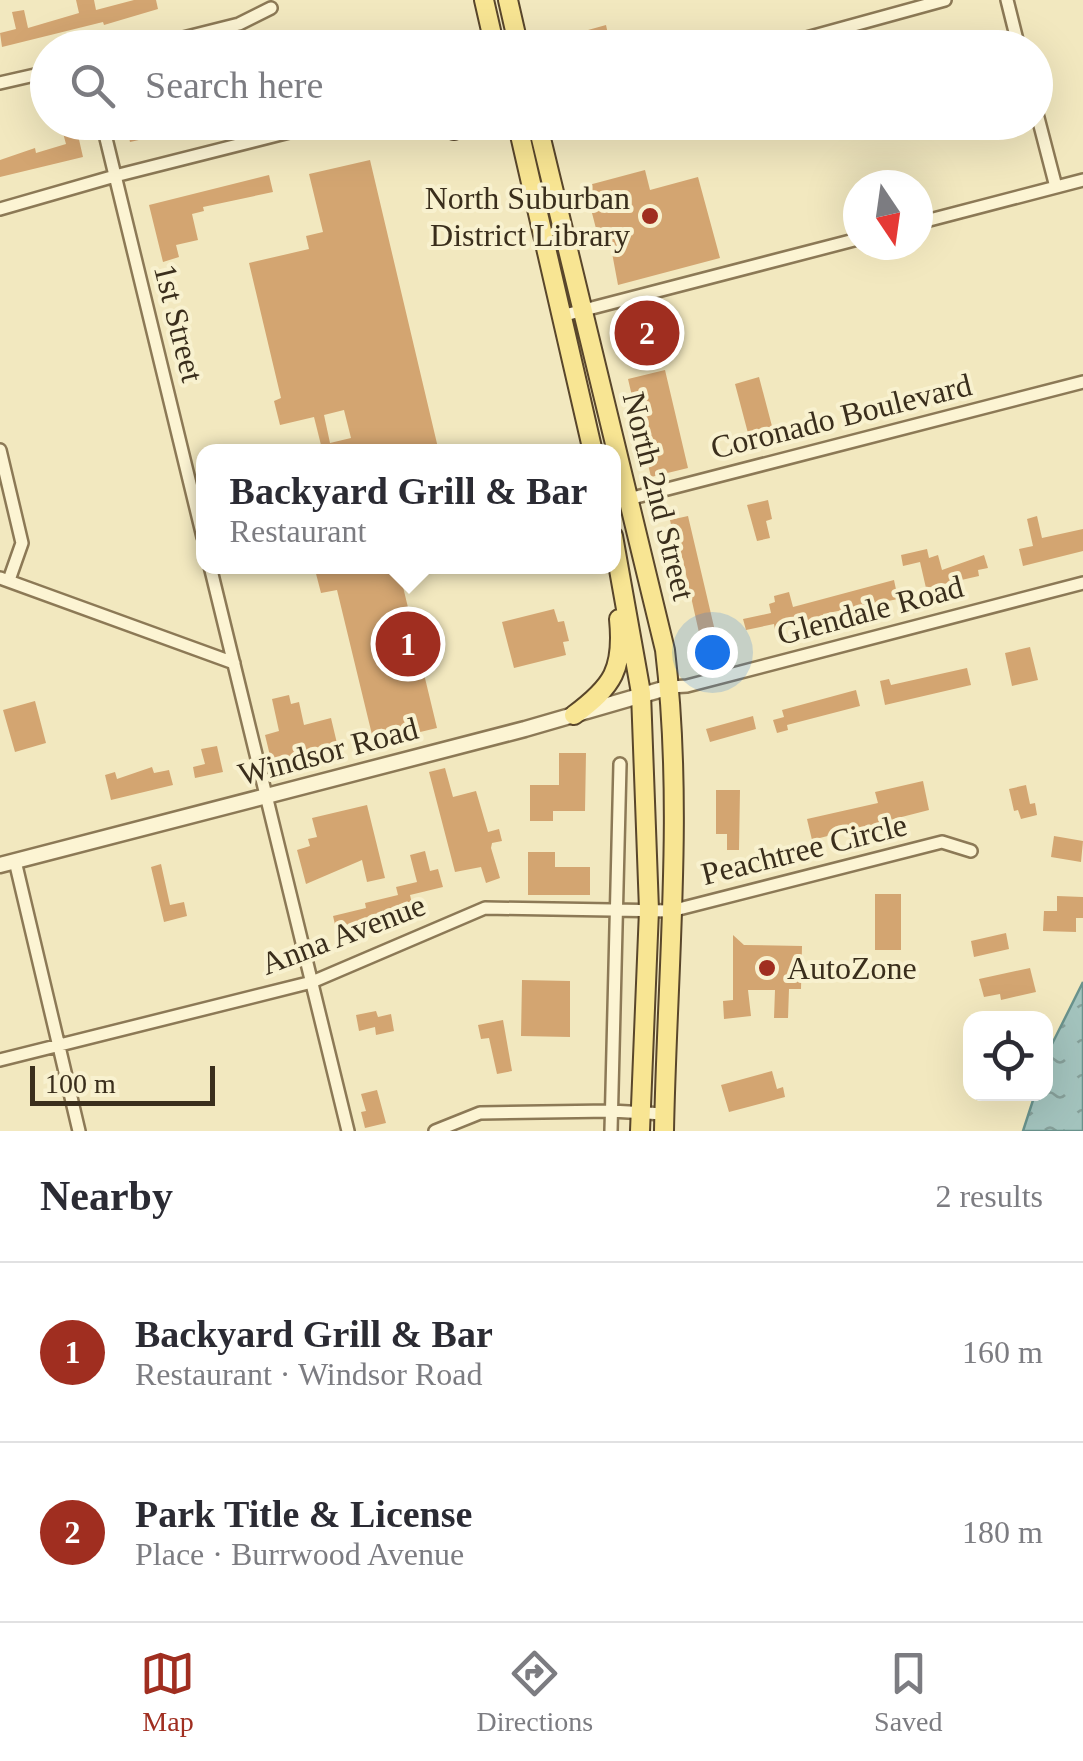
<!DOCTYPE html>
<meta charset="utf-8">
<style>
:root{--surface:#fff;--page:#f2f2f3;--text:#2b2b33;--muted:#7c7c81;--line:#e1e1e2;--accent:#a02e20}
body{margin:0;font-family:"Times New Roman",serif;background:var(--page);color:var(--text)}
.controls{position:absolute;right:30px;bottom:30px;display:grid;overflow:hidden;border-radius:20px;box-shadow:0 10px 40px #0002}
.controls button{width:90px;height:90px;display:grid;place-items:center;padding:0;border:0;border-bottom:2px solid var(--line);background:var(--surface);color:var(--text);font:50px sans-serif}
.compass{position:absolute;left:843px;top:170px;width:90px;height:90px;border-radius:50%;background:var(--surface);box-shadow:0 10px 40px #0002;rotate:167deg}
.scale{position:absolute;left:30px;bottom:25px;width:185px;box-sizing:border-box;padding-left:10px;border:5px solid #3a2e1c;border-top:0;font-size:28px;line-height:35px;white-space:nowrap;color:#3a2e1c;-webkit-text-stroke:8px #f8f1cf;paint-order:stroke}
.you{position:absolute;left:712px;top:652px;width:35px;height:35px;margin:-25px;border:8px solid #fff;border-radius:50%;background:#1a73e8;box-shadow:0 0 0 15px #1a73e833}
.badge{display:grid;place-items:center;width:65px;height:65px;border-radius:50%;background:var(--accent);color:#fff;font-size:32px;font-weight:700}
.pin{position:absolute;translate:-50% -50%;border:5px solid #fff;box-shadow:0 2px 10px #0006}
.popup{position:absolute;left:196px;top:444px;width:425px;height:130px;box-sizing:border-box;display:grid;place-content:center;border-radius:20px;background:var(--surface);filter:drop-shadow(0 2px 8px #0005);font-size:32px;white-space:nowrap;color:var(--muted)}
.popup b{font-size:38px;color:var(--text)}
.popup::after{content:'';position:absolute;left:50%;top:100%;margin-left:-20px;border:20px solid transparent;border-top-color:var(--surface)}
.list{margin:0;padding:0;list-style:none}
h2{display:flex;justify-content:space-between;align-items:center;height:130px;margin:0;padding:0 40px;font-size:42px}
h2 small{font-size:32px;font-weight:400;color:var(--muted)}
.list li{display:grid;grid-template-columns:65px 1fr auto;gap:30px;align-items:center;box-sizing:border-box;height:180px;padding:0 40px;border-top:2px solid var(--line)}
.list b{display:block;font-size:38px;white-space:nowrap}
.list p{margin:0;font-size:32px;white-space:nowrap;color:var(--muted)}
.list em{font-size:32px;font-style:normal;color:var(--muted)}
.icon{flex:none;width:55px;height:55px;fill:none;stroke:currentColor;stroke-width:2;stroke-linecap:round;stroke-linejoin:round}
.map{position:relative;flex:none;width:1083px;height:1131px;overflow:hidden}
.search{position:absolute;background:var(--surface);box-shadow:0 10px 40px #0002;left:30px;right:30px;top:30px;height:110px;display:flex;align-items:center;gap:25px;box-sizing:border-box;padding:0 35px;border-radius:55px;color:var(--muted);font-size:38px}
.sheet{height:490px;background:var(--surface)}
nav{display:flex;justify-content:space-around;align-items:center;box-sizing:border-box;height:140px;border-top:2px solid var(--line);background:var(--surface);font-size:28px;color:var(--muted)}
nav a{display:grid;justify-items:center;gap:5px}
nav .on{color:var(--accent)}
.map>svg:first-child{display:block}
.water{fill:url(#water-ripples);stroke:#69928c;stroke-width:2.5}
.building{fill:#d3a571;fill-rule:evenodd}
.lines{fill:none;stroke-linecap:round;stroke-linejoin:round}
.minor-casing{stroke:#8c7956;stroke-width:16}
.tertiary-casing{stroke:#8c7956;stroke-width:19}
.primary-casing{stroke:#59462b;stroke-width:22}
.minor{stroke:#fcf4d3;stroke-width:11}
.tertiary{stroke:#fcf4d3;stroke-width:14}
.primary{stroke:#f8e593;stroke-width:18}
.poi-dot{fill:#a02e20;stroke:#f8f1cf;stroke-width:4}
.labels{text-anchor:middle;stroke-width:8;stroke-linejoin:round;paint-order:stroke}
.poi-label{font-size:32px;fill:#3a2e1c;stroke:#f8f1cf;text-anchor:end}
.street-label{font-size:32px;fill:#3a2e1c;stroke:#f8f1cf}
</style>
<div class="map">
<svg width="1083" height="1131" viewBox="0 0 1083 1131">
<defs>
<pattern id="water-ripples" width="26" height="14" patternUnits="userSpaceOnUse" patternTransform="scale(2.5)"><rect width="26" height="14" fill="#a3c3bd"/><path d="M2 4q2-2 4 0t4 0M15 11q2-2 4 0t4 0" fill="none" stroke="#869f99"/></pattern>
</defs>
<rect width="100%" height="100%" fill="#f2e8bf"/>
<path class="water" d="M1083 982V1131H1023L1035 1094H1046V1056Z"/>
<path class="building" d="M76 0H94L96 10 134 0H156L158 9 104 25 103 22 2 47 0 33 16 29 12 12 24 10 28 28 79 13Z
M606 25 611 48H535L534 44 566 36 567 42 590 36 588 30Z
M60 122H75L83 157 0 177V160L35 148 36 153 66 144Z
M131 122H200V126L130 142 126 124Z
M370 160 439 452H311V447L321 445 314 417 280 425 274 401 281 398 249 263 309 249 306 236 323 232 309 174ZM344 410 351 438 330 443 324 415Z
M645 170 650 190 698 177 720 258 618 285 610 242 600 244 585 186Z
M269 175 273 192 203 207 204 211 192 214 198 240 176 245 179 257 163 262 149 205Z
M665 370 688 468 651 477 628 379Z
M759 377 773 430 749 437 735 384Z
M768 500 772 519 766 521 770 538 757 541 747 505Z
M688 516 715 631 721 630 725 650 704 655 681 552H677L670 520Z
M1037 516 1042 538 1083 529V551L1023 566 1019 549 1033 546 1027 519Z
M927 549 929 558 938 555 942 570 984 555 988 568 978 570 979 576 926 588 920 562 903 566 901 555Z
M314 566H398L437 728 374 743 337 590 321 593Z
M894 580 898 599 823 614 824 618 775 630 774 624 746 630 743 619 771 613 769 604 775 602 774 596 789 592 793 607Z
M554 609 558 622 564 621 569 641 563 642 566 655 514 668 502 622Z
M1030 647 1038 680 1012 686 1005 653Z
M967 668 971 685 885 705 880 681 889 679 891 685Z
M856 690 860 706 787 725 788 730 777 733 773 720 784 717 782 710Z
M289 695 291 704 299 702 304 725 331 718 340 756 274 772 265 735 279 731 272 699Z
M35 701 46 743 15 752 3 710Z
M753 716 756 729 710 742 706 729Z
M217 746 223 772 195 778 193 767 205 764 201 749Z
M559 753H586L585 811H553V821H530V785H559Z
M152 767 154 773 169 770 173 785 111 800 105 775 115 772 117 779Z
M445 768 453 797 476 791 488 832 499 829 502 841 492 843 491 848 500 878 486 883 481 867 455 872 429 772Z
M923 781 929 810 812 840 807 819 878 803 875 792Z
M1026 785 1030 804 1035 803 1037 815 1021 819 1018 810 1014 811 1009 789Z
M716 790H740L739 850H727V834H716Z
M367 805 385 878 367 882 362 860 306 884 297 850 310 846 308 839 317 837 312 818Z
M1054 836 1083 841 1081 862 1051 857Z
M425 851 430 871 438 869 443 887 410 895 413 908 385 914 387 920 337 933 333 916 366 908 365 903 398 895 396 887 417 882 410 855Z
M528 852H555V867H590V895H528Z
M161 864 170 905 184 902 187 916 164 922 151 867Z
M875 894H901V950H875Z
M1057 896 1083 897V918H1076V932L1043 931 1044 911H1057Z
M1006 933 1009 949 974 957 971 941Z
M733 935 744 945 802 946 801 989H789L788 1018H774L775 990H748L751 1016 724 1019 723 1001 733 1000Z
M1030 968 1036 992 1001 1000 1000 994 984 997 979 979Z
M522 980 570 981V1037L521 1036Z
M376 1011 378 1017 391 1014 394 1031 376 1035 375 1027 359 1031 356 1015Z
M503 1020 512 1071 497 1074 489 1038 481 1039 478 1025Z
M772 1071 777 1089 783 1087 785 1097 729 1112 721 1085Z
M377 1090 386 1123 365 1128 361 1112 366 1111 361 1094Z"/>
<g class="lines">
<g class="minor-casing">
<path id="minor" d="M1007 0 1019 48
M143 48 239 24 271 8
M770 48 945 0
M0 83 48 72
M1036 110 1056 187
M102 122 203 537
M0 209 115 176 321 124 430 132 486 122
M918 223 1083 180
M561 316 858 239
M0 450 22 543 9 580
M613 503 1083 382
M210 566 348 1131
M0 578 234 663
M670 687 687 686 1083 583
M15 861 79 1131
M0 1060 312 982 485 908 671 911 942 842 971 851
M435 1131 480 1113 611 1111 664 1114
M611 1131 620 764"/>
</g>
<g class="tertiary-casing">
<path id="tertiary" d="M0 865 525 729 670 687"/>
</g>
<g class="primary-casing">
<path id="primary" d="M484 0 495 48
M508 0 519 48
M517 122 593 452
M537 122 665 650C684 809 667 972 664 1131
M454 130 462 122
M613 536 641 693 649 910 640 1131
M574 715C613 686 624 669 619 619"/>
</g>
<use href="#minor" class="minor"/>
<use href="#tertiary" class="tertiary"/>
<use href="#primary" class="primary"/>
</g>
<g class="poi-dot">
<circle cx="650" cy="216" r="10"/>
<circle cx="767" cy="968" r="10"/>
</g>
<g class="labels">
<g class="poi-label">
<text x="630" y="209">North Suburban<tspan x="630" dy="37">District Library</tspan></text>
<text x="787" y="979" text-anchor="start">AutoZone</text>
</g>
<g class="street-label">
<text transform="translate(179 323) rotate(76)" y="11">1st Street</text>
<text transform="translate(841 416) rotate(-14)" y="11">Coronado Boulevard</text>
<text transform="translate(659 496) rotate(76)" y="11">North 2nd Street</text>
<text transform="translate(870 610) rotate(-15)" y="11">Glendale Road</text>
<text transform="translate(328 751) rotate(-15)" y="11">Windsor Road</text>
<text transform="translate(804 849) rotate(-14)" y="11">Peachtree Circle</text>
<text transform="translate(343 934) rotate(-21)" y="11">Anna Avenue</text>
</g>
</g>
</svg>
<div class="controls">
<button><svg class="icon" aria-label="locate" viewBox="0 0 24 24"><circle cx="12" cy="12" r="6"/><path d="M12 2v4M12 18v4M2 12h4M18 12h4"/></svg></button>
</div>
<svg class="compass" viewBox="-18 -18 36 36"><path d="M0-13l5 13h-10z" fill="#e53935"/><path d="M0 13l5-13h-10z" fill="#7c7c81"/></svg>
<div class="scale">100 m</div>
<div class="you"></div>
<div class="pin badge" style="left:408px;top:644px">1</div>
<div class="popup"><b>Backyard Grill &amp; Bar</b>Restaurant</div>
<div class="pin badge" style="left:647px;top:333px">2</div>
<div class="search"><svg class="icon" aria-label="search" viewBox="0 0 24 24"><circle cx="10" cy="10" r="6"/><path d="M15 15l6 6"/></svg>Search here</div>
</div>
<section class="sheet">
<h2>Nearby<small>2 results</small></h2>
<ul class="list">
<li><span class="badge">1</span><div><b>Backyard Grill &amp; Bar</b><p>Restaurant · Windsor Road</p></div><em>160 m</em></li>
<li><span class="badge">2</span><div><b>Park Title &amp; License</b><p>Place · Burrwood Avenue</p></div><em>180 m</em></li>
</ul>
</section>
<nav>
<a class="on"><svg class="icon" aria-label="map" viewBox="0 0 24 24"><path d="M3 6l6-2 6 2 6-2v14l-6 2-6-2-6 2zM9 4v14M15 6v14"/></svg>Map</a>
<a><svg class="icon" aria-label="directions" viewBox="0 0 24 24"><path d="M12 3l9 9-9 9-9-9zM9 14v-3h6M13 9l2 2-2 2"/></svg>Directions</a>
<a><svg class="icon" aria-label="saved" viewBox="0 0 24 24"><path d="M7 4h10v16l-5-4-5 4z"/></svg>Saved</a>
</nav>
